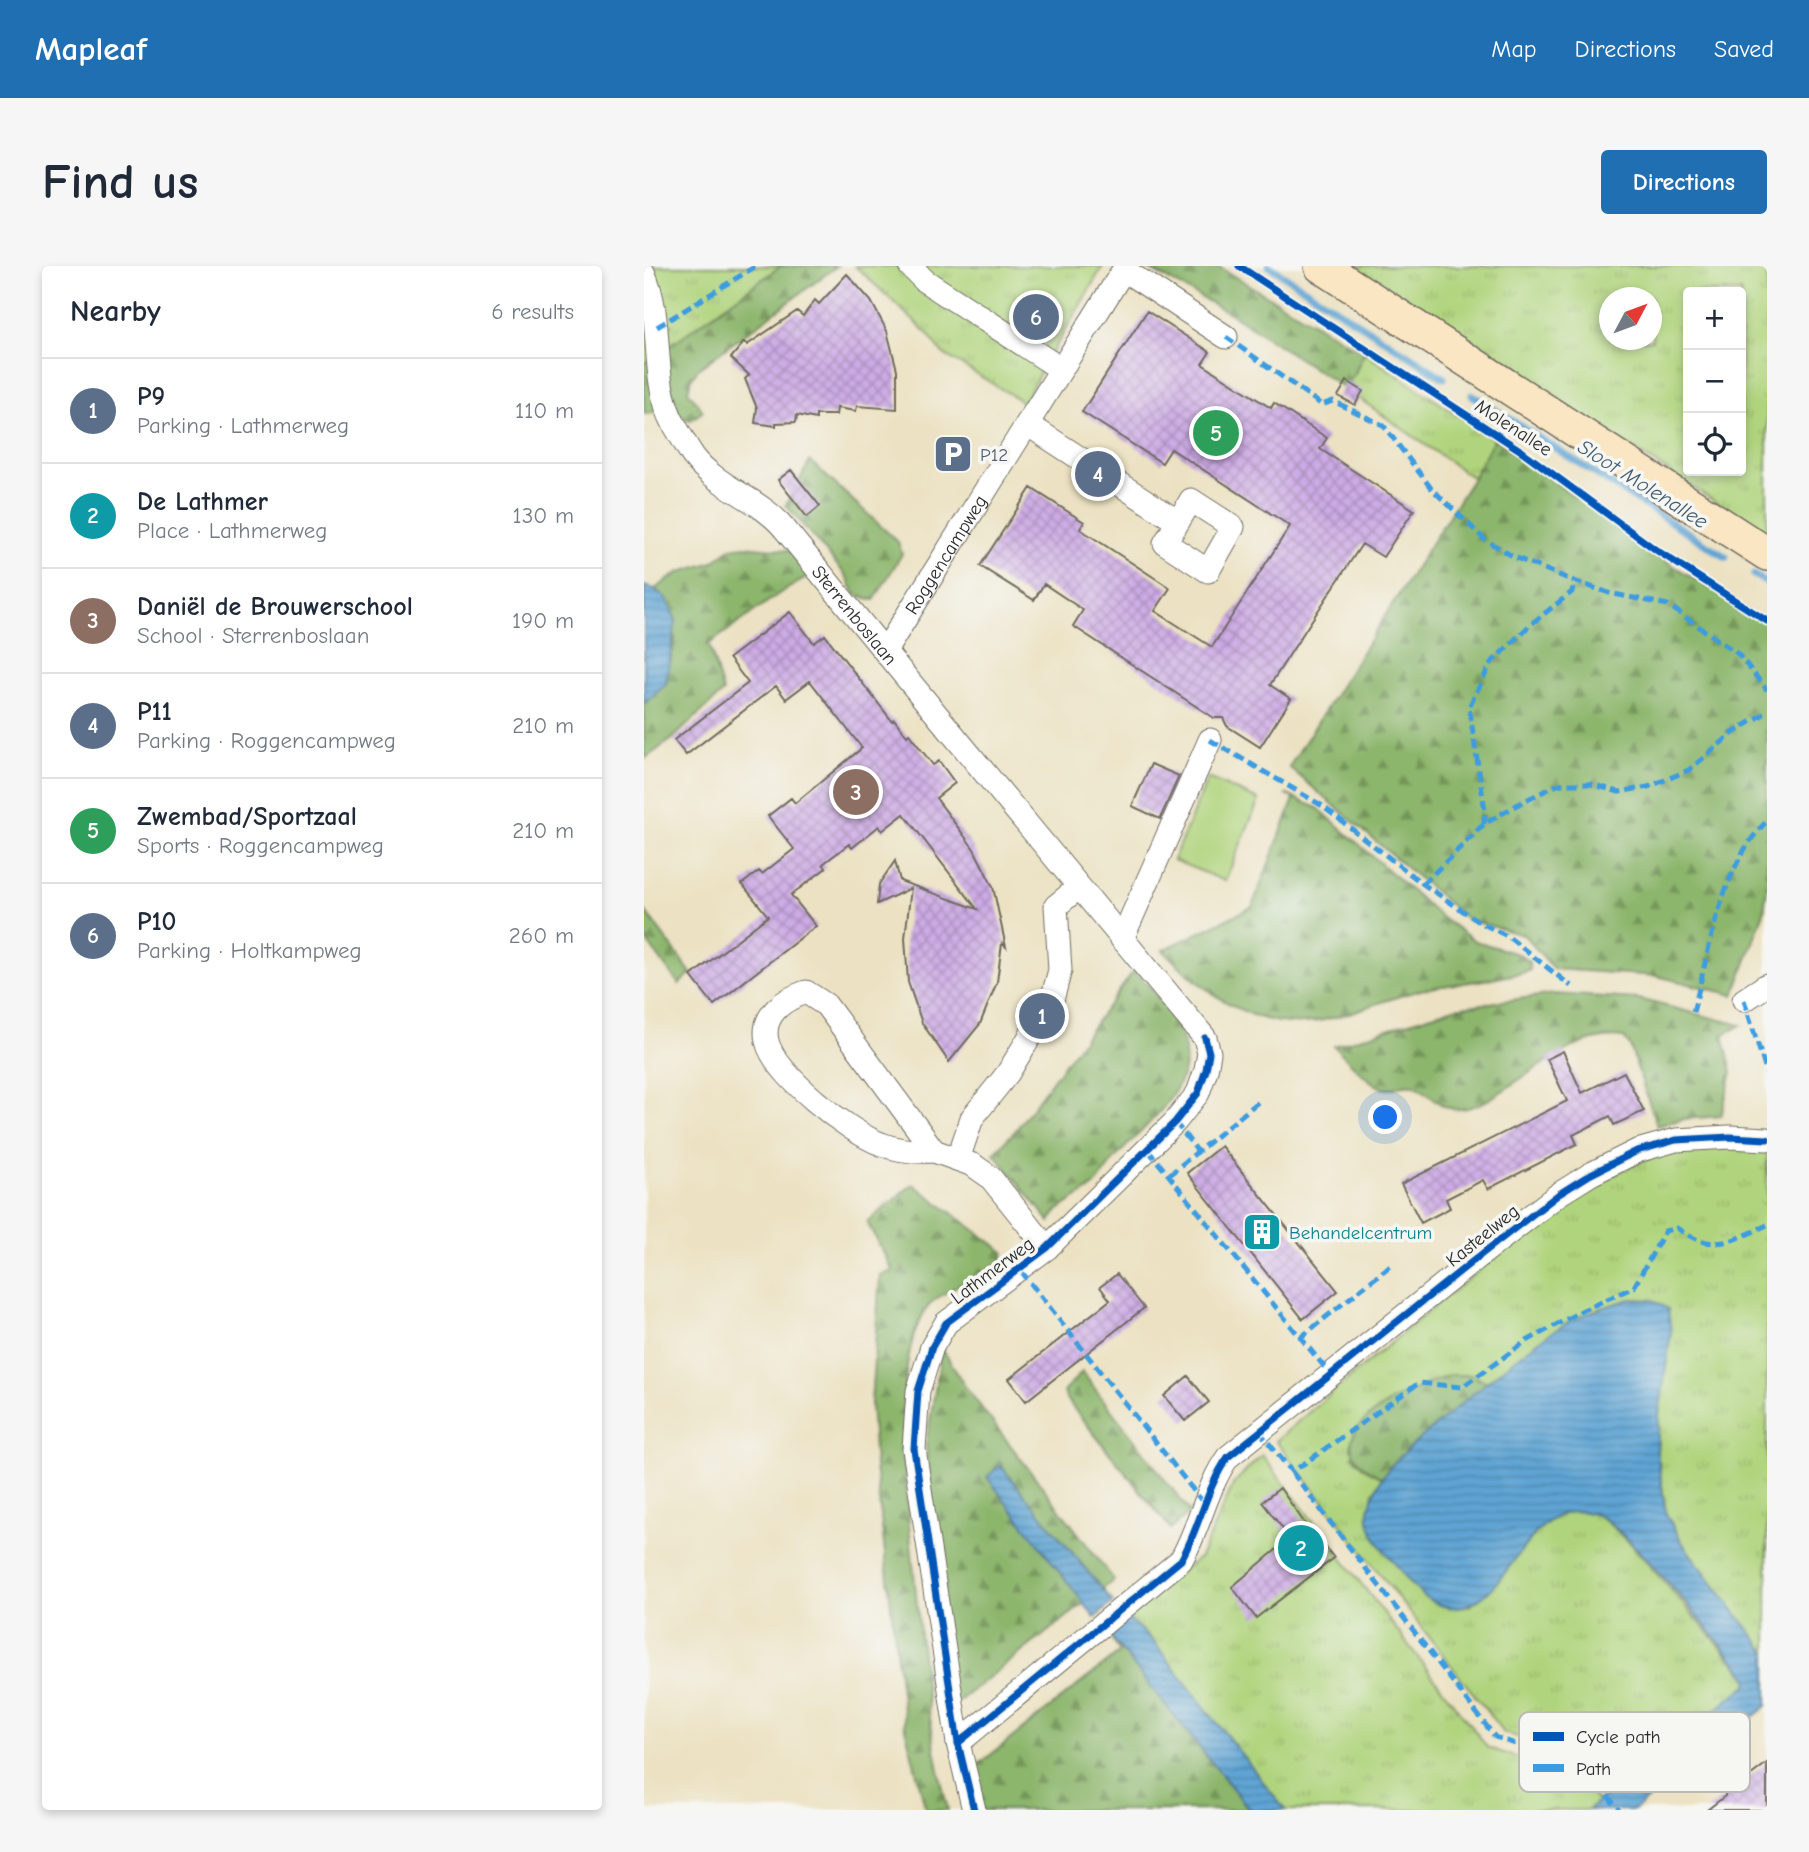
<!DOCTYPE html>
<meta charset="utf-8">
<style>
:root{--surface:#fff;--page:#f6f6f7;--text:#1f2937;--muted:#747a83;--line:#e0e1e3;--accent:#1f6fb2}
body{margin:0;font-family:"Comic Neue",sans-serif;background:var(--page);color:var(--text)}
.controls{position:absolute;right:21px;top:21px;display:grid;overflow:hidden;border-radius:7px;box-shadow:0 4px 10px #0003}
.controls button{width:63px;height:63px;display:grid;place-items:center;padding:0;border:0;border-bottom:2px solid var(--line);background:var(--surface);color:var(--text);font:35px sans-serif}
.compass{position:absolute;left:955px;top:21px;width:63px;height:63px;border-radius:50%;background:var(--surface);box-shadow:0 4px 10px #0003;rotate:49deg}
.you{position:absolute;left:742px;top:852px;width:24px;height:24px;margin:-18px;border:5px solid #fff;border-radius:50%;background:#1a73e8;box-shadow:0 0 0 10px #1a73e833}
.badge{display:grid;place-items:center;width:46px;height:46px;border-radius:50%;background:var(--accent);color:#fff;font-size:23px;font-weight:700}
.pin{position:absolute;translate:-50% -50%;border:4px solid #fff;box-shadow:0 2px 7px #0006}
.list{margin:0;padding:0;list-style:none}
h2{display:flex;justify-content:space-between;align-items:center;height:91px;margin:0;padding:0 28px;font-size:30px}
h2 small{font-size:23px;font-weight:400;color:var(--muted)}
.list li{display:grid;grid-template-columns:46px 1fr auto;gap:21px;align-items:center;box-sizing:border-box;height:105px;padding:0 28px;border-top:2px solid var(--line)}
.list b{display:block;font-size:26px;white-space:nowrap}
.list p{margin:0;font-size:23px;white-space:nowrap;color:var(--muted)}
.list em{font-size:23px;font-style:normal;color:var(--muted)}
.icon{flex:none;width:38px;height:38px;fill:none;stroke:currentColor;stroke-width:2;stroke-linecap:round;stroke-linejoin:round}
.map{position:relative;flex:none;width:1123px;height:1544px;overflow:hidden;border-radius:7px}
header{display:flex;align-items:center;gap:42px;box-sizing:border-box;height:98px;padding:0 35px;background:var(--accent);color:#fff}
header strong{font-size:33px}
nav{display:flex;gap:38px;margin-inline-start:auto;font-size:24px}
.intro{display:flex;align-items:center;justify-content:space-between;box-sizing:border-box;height:168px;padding:0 42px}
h1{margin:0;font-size:49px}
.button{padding:18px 32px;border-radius:7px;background:var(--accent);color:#fff;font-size:24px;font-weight:700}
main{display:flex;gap:42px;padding:0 42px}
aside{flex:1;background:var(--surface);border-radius:7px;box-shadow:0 4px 10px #0003}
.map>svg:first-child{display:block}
.grass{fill:url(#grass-tufts);stroke:#6e8054;stroke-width:2;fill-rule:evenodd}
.forest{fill:url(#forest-firs);stroke:#5c704c;stroke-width:2}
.pitch{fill:#b0d47d;stroke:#6e8054;stroke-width:2}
.water{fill:url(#water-rules);stroke:#456880;stroke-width:2}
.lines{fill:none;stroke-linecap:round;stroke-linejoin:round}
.stream{stroke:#5fa4d4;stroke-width:7}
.building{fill:url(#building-cross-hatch)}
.minor-casing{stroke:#6f6b60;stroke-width:25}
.secondary-casing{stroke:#6f6b60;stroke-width:36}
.minor{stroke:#fff;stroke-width:23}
.secondary{stroke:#fbe6c4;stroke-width:33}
.quiet{stroke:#3d9ce1;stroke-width:5;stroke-dasharray:10 5;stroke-linecap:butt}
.cycleway-casing{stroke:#f6f6f2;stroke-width:11}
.cycleway{stroke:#0057b8;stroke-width:7}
.labels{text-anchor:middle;stroke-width:7;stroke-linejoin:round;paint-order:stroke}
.street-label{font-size:19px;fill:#2b2b2b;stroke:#f6f6f2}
.service-label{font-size:19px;fill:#4e5e75;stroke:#f6f6f2;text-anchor:start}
.culture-label{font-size:19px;fill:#0d838f;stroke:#f6f6f2;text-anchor:start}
.water-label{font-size:21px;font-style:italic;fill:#405b6f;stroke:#f6f6f2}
.key{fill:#f6f6f2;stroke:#b9b9b6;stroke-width:2}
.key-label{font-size:19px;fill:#2b2b2b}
</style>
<header>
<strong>Mapleaf</strong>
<nav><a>Map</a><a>Directions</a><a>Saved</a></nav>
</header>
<div class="intro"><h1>Find us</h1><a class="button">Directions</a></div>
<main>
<aside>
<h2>Nearby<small>6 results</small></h2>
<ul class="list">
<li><span class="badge" style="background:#5c6f8a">1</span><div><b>P9</b><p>Parking · Lathmerweg</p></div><em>110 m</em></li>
<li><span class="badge" style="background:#0f9aa8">2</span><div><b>De Lathmer</b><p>Place · Lathmerweg</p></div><em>130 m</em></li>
<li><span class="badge" style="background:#8d6e63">3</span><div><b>Daniël de Brouwerschool</b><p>School · Sterrenboslaan</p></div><em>190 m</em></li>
<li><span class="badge" style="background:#5c6f8a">4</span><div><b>P11</b><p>Parking · Roggencampweg</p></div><em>210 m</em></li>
<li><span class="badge" style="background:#2e9e5b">5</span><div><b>Zwembad/Sportzaal</b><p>Sports · Roggencampweg</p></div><em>210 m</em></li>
<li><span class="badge" style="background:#5c6f8a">6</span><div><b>P10</b><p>Parking · Holtkampweg</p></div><em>260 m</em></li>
</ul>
</aside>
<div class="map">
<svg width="1123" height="1544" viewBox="0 0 1123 1544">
<defs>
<pattern id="grass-tufts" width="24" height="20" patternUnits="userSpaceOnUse" patternTransform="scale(1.75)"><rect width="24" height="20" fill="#b0d47d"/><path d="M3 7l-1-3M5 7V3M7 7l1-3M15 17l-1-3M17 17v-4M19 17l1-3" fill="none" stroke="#98b66c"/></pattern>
<pattern id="forest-firs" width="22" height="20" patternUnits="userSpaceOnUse" patternTransform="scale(1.75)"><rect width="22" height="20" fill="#8cb66c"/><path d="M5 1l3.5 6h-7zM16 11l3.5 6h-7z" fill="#739459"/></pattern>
<pattern id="water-rules" width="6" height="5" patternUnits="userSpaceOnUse" patternTransform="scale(1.75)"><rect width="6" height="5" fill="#5fa4d4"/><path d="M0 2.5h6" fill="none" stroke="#4f86ac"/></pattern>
<pattern id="building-cross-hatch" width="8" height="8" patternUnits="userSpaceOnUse" patternTransform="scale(1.75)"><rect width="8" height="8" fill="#cdabe5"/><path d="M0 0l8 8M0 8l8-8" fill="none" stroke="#a78bba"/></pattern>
</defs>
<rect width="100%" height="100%" fill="#f6f6f2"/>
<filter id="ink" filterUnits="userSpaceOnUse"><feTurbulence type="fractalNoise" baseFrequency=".0143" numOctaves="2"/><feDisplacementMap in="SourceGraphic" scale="14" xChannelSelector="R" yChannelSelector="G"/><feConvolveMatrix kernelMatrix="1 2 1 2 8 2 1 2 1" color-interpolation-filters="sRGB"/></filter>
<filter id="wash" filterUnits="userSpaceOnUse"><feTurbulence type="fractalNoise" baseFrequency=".00686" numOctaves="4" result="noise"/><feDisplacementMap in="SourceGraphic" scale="28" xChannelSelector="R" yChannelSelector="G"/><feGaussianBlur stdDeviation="1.57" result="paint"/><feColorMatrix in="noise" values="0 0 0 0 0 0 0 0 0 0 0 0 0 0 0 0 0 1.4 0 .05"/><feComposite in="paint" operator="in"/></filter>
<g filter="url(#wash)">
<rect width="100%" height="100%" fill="#ece2c3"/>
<path class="grass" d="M0 0H137L0 98Z
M211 0H459L379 136 298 87 284 68Z
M704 0H1123V269ZM1044 26H1097V205H1044ZM966 32H1008V74H966Z
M720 87 850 173 829 212 700 122 710 109Z
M1049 879 1123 880V1387L1041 1281 1022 1248 1013 1186 1015 1149 987 1033C923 1051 895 1077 843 1116L827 1109 708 1190 721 1203 739 1212 729 1227 826 1340 849 1321 893 1264 916 1246 934 1243 956 1250 987 1278 1104 1412V1418L970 1524 945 1492 860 1467 632 1175C689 1124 748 1076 807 1027 882 967 953 901 1049 879Z
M618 1189 844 1482 934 1511 954 1536 944 1544H641L508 1374 481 1350 556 1291 590 1217Z"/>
<path class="forest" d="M137 0H193L54 103 47 113 44 125 59 145 47 154 12 147 0 148V98Z
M500 0H573L720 87 710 109 700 122 589 49Z
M850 173 1028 299 1123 357V621L1120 646 1090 729 1013 710 910 703 880 669 824 654 645 501 829 212Z
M166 195 254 276 258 288 230 334 212 329 200 307 142 239Z
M100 280 150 285 166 310 136 327 65 378 79 426 27 474 0 493V438L22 418 31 373 23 334 11 323 34 307 69 296 87 282Z
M641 528 674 542 797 651 831 675 877 689 885 696 886 704C873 711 807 718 786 722 745 730 705 752 662 757 606 762 556 722 519 684L608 641 650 533Z
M0 643 47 707 35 718 0 672Z
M490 705C501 713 509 726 518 737 573 803 520 841 474 889 465 898 459 910 451 919 437 932 414 938 406 956L350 887 371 865Z
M910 728 994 733 1097 759 1079 769 1088 806 1077 850 1039 853 1013 860 986 780 980 772C913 763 854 848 810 843 794 841 784 825 769 819 759 816 753 823 743 823 729 823 701 790 690 780L810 742Z
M269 918 360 986 358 994C345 1002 292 1030 286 1038 242 1091 264 1242 270 1308 278 1388 284 1466 304 1544H282L261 1461 231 1200 227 1137 236 1009 249 1005 223 956Z
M298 1082 320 1119 470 1314 307 1441 282 1179Z
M438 1106 546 1246 527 1263 422 1133 420 1125Z
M806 1109H827L843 1116 746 1201 739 1212C653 1171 765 1124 806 1109Z
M462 1365 606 1544H338L325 1506 476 1386Z"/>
<path class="pitch" d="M564 512 615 534 581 615 529 594Z"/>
<path class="water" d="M0 320 11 323 23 334 32 354 22 418 0 438Z
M987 1033 1009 1034 1024 1043 1027 1066 1015 1149 1013 1186 1022 1248 1041 1281 1123 1387V1440L990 1544H944L1104 1418V1411C1081 1383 979 1258 953 1249 875 1220 863 1372 789 1336 775 1329 762 1311 752 1299 739 1284 722 1265 725 1244 728 1228 736 1213 746 1201 763 1182 786 1165 805 1148 841 1118 878 1084 918 1060 940 1047 962 1040 987 1033Z
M356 1199 469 1336 451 1352 343 1211Z
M481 1350 508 1374 641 1544H606L462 1365Z"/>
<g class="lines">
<path class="stream" d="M625 0 800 112
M828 129 1082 291
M1110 309 1123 317"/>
</g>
<g id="blocks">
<path class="building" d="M203 8 227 35 243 65 253 104V143L213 140 212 145 193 142 192 149H172V153L153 149 152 156 132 157V160L111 157 113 142 101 113 105 109 87 92 100 76 103 79 153 45 159 50 171 34 175 38Z
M503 45 566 86 558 98 627 142 630 137 683 172 676 183 770 244 739 291 718 278 662 363 626 419 647 433 616 481 583 460 579 452H570L429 360 439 344 400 318 390 334 336 300 387 222 440 256 436 263 526 322 511 345 568 381 646 260 527 183 518 197 438 146Z
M703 115 719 125 711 139 694 130Z
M147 204 176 240 163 251 134 214Z
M146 346 170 377 181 369 248 455 250 453 263 470 265 468 289 499 295 495 311 517 292 532 330 583 349 621 362 681 358 677 353 716 336 758 305 796 278 757 264 716 261 672 267 622 233 638 235 618 251 595 256 615 333 643 260 548 238 565 235 560 208 582 205 578 179 598 182 602 147 629 172 660 70 739 47 710 124 650 98 618 115 605 118 608 150 583 124 550 147 532 151 537 218 482 166 415 142 433 132 420 42 489 30 474 104 417 85 392Z
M507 498 535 510 516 553 488 540Z
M919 785 938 827 980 806 1000 845 970 859 966 850 929 869 933 878 844 923 839 914 802 933 806 942 777 957 757 918 923 835 903 793Z
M577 880 694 1025 659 1053 543 907Z
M473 1008 500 1042 382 1135 365 1113 466 1034 456 1021Z
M544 1110 565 1136 541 1155 520 1130Z
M636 1222 671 1272 673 1270 690 1292 612 1352 588 1321 646 1272 618 1236Z
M1123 1497V1544H1063L1081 1530 1083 1515 1098 1516Z"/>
</g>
</g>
<g filter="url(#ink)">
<use href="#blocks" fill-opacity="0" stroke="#6f6b60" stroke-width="2"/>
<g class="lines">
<g class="minor-casing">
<g id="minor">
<path d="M266 0 281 15 417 103"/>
<path d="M480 4 582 71"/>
<path id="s1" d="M0 8C21 56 5 112 30 158 36 168 42 180 49 190 72 221 115 232 140 262 279 433 420 603 561 772L565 787 562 804 554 827 531 856 403 982 302 1057 288 1081 274 1125 270 1183 314 1477 330 1544"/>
<path d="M383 158 534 256 521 277 564 305 589 261 547 234 534 256"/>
<path id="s2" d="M241 385 482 0"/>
<path d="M478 673 566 474"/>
<path d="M1100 734 1123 719"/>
<path d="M290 885C272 886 254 885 237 878 206 867 130 808 123 775 117 748 141 733 162 726L182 739 290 885 329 899 346 911 403 982"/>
<path d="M314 893 328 852 364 807 408 734 416 704 412 640 434 622"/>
<path d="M314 1477 537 1294C556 1261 562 1222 584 1191L839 987 915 928 947 908 993 885 1032 874 1086 871 1123 873"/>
</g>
</g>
<g class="secondary-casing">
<path id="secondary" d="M677 0 1123 288"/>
</g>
<use href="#minor" class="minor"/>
<use href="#secondary" class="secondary"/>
<path class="quiet" d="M13 61 112 0
M582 71 678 139 689 135 739 159 787 222 840 273 870 291 930 315
M566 474 677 539 779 618 837 657 863 670 927 720
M840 558 841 545 825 441 847 397 887 358 928 326 930 315 965 327 1024 339 1094 388 1123 424
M779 618 840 558 878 536 915 518H947L975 526 1004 521 1045 504 1089 467 1123 446
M1100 734 1123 808
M1049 746C1066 684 1076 601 1123 555
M531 856 558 891
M504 884 687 1109
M525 909 614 836
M377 1005 561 1239
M656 1072 747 999
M615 1165 648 1206 775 1117 818 1121 881 1076 939 1044 990 1021 1021 965 1033 962C1068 988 1089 975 1123 959
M648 1206 851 1471 942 1502 975 1544"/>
<g class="cycleway-casing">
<path id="cycleway" d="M595 0 879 186 1012 284 1123 355
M314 1477 537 1294C556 1261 562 1222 584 1191L839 987 915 928 947 908 993 885 1032 874 1086 871 1123 873
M330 1544 314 1477 270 1183 274 1125 288 1081 302 1057 403 982 531 856 554 827 562 804 565 787 561 772"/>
</g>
<use href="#cycleway" class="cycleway"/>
</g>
</g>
<defs>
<g id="parking-square" transform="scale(2.0125)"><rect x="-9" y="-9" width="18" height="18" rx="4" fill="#5c6f8a" stroke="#f6f6f2"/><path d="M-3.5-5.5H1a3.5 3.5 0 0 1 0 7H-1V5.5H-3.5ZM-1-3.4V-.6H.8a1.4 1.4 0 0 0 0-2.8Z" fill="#fff"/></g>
<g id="building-square" transform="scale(2.0125)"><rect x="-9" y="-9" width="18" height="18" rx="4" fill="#0f9aa8" stroke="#f6f6f2"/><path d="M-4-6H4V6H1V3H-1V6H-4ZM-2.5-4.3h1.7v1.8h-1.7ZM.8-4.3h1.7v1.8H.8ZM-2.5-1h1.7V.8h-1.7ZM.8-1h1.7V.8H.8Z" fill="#fff"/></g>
</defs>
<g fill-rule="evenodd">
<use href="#parking-square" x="309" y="188"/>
<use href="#building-square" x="618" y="966"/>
</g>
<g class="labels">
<g class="street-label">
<text transform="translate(870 161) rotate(33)" y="7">Molenallee</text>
<text dy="7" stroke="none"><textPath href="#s2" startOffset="114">Roggencampweg</textPath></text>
<text dy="7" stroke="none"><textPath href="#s1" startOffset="420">Sterrenboslaan</textPath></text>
<text transform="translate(838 969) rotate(-39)" y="7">Kasteelweg</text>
<text transform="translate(348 1004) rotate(-37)" y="7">Lathmerweg</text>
</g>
<g class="service-label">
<text x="336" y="195">P12</text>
</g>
<g class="culture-label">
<text x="645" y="973">Behandelcentrum</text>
</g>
<g class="water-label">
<text transform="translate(999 218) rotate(32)" y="7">Sloot Molenallee</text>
</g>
</g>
<rect x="875" y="1446" width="231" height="80" rx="10" class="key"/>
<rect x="889" y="1466" width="31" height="9" fill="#0057b8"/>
<rect x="889" y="1498" width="31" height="8" fill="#3d9ce1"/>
<g class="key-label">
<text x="932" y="1477">Cycle path</text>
<text x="932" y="1509">Path</text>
</g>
</svg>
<div class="controls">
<button>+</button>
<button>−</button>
<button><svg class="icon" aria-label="locate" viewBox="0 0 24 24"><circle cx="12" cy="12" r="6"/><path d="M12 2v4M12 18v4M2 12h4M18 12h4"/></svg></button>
</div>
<svg class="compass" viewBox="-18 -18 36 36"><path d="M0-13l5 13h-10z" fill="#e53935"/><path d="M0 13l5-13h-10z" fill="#747a83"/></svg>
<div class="you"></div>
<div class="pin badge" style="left:398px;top:750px;background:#5c6f8a">1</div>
<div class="pin badge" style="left:657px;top:1282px;background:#0f9aa8">2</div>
<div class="pin badge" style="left:212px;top:526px;background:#8d6e63">3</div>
<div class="pin badge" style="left:454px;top:208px;background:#5c6f8a">4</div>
<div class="pin badge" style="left:572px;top:167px;background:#2e9e5b">5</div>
<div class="pin badge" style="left:392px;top:51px;background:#5c6f8a">6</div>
</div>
</main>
